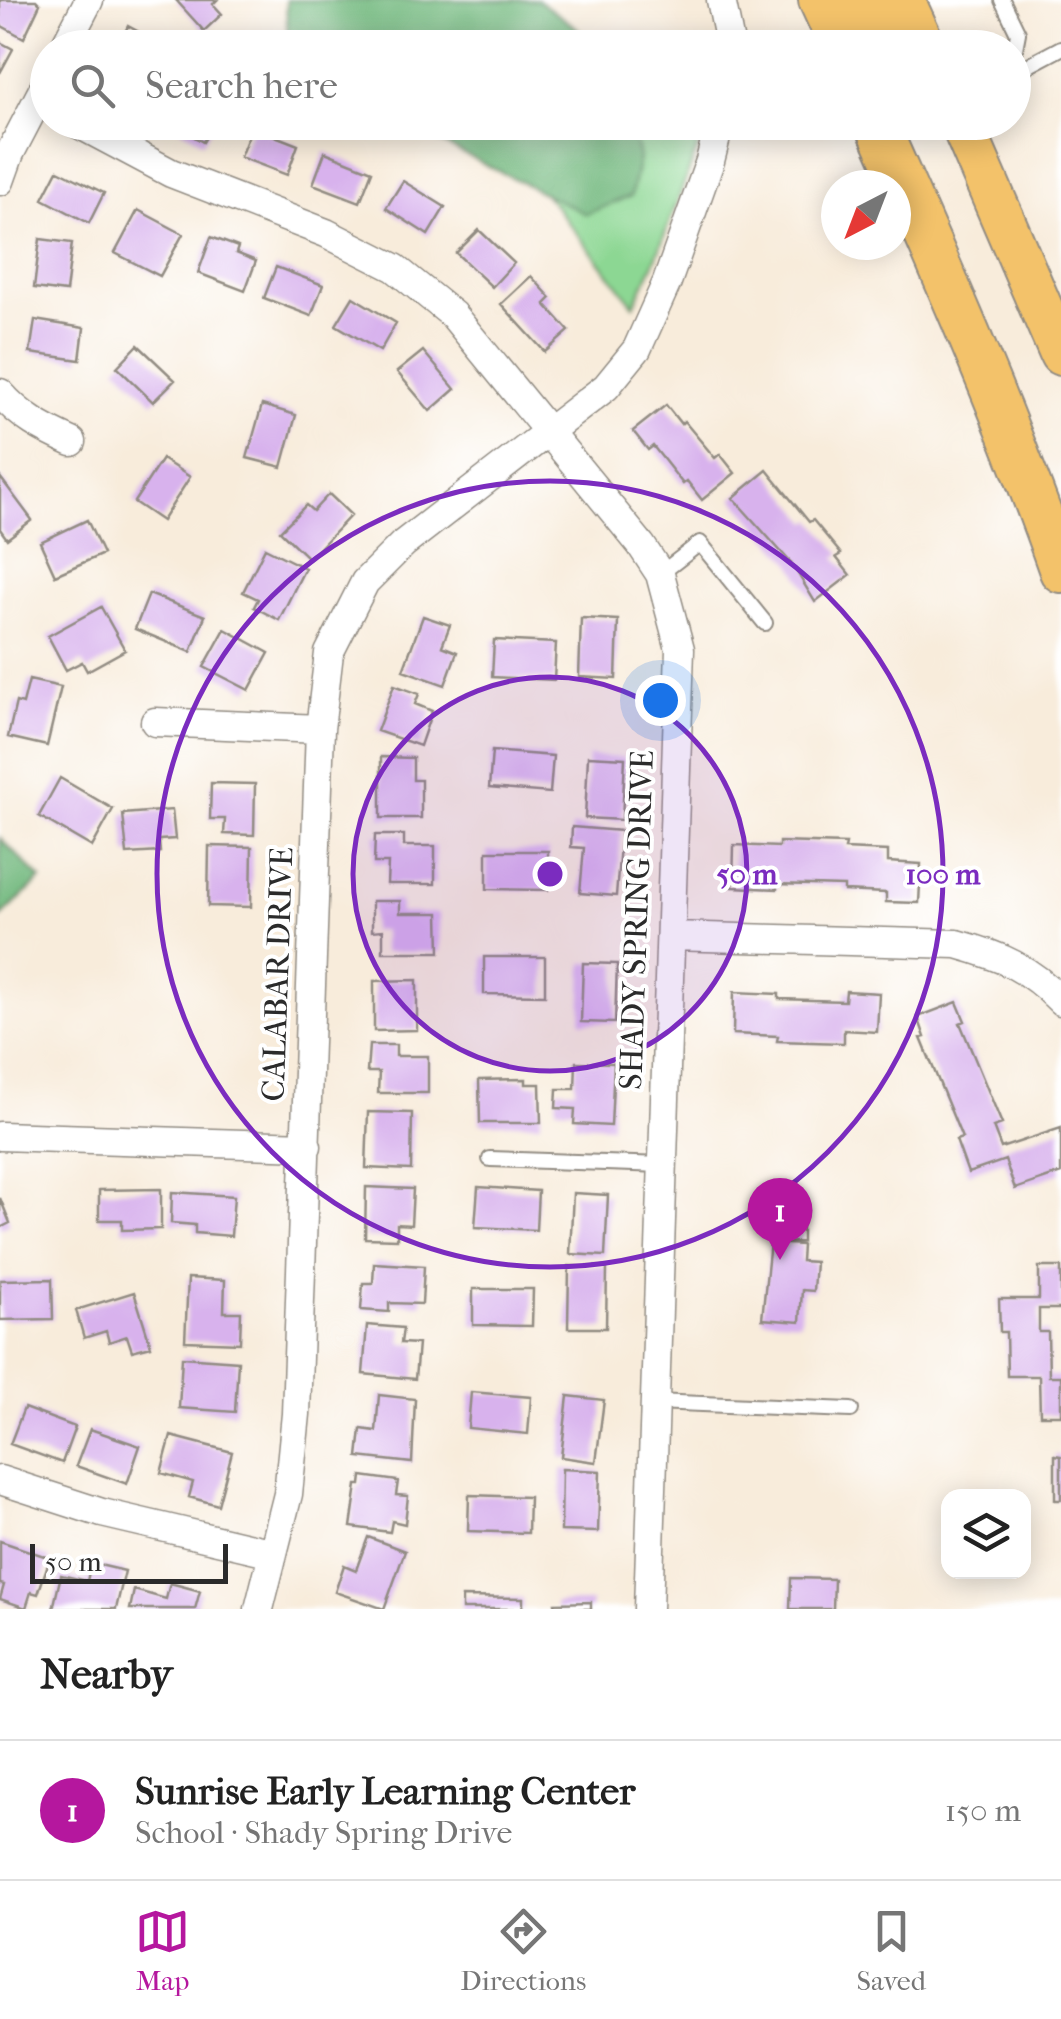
<!DOCTYPE html>
<meta charset="utf-8">
<style>
:root{--surface:#fff;--page:#f2f2f2;--text:#222;--muted:#767676;--line:#e0e0e0;--accent:#b5179e}
body{margin:0;font-family:"IM FELL French Canon",serif;background:var(--page);color:var(--text)}
.controls{position:absolute;right:30px;bottom:30px;display:grid;overflow:hidden;border-radius:20px;box-shadow:0 5px 25px #0003}
.controls button{width:90px;height:90px;display:grid;place-items:center;padding:0;border:0;border-bottom:2px solid var(--line);background:var(--surface);color:var(--text);font:50px sans-serif}
.compass{position:absolute;left:821px;top:170px;width:90px;height:90px;border-radius:50%;background:var(--surface);box-shadow:0 5px 25px #0003;rotate:222deg}
.scale{position:absolute;left:30px;bottom:25px;width:198px;box-sizing:border-box;padding-left:10px;border:5px solid #2b2b2b;border-top:0;font-size:28px;line-height:35px;white-space:nowrap;color:#2b2b2b;-webkit-text-stroke:8px #fff;paint-order:stroke}
.you{position:absolute;left:660px;top:700px;width:35px;height:35px;margin:-25px;border:8px solid #fff;border-radius:50%;background:#1a73e8;box-shadow:0 0 0 15px #1a73e833}
.badge{display:grid;place-items:center;width:65px;height:65px;border-radius:50%;background:var(--accent);color:#fff;font-size:32px;font-weight:700}
.pin{position:absolute;translate:-50% -82px;filter:drop-shadow(0 2px 5px #0008)}
.pin::after{content:'';position:absolute;top:52px;width:35px;height:30px;background:inherit;clip-path:polygon(0 0,100% 0,50% 100%)}
.list{margin:0;padding:0;list-style:none}
h2{display:flex;justify-content:space-between;align-items:center;height:130px;margin:0;padding:0 40px;font-size:42px}
h2 small{font-size:32px;font-weight:400;color:var(--muted)}
.list li{display:grid;grid-template-columns:65px 1fr auto;gap:30px;align-items:center;box-sizing:border-box;height:140px;padding:0 40px;border-top:2px solid var(--line)}
.list b{display:block;font-size:38px;white-space:nowrap}
.list p{margin:0;font-size:32px;white-space:nowrap;color:var(--muted)}
.list em{font-size:32px;font-style:normal;color:var(--muted)}
.icon{flex:none;width:55px;height:55px;fill:none;stroke:currentColor;stroke-width:2;stroke-linecap:round;stroke-linejoin:round}
.map{position:relative;flex:none;width:1061px;height:1609px;overflow:hidden}
.search{position:absolute;background:var(--surface);box-shadow:0 5px 25px #0003;left:30px;right:30px;top:30px;height:110px;display:flex;align-items:center;gap:25px;box-sizing:border-box;padding:0 35px;border-radius:55px;color:var(--muted);font-size:38px}
.sheet{height:270px;background:var(--surface)}
nav{display:flex;justify-content:space-around;align-items:center;box-sizing:border-box;height:140px;border-top:2px solid var(--line);background:var(--surface);font-size:28px;color:var(--muted)}
nav a{display:grid;justify-items:center;gap:5px}
nav .on{color:var(--accent)}
.map>svg:first-child{display:block}
.green{fill:#8cd793;stroke:#5c815f;stroke-width:2.5}
.forest{fill:#71b87d;stroke:#4e7254;stroke-width:2.5}
.building{fill:#d8b2ed}
.lines{fill:none;stroke-linecap:round;stroke-linejoin:round}
.service-casing{stroke:#928c83;stroke-width:18}
.minor-casing{stroke:#928c83;stroke-width:31}
.primary-casing{stroke:#928c83;stroke-width:46}
.service{stroke:#fff;stroke-width:14}
.minor{stroke:#fff;stroke-width:28}
.primary{stroke:#f3c26a;stroke-width:42}
.ring{fill:none;stroke:#7b2cbf;stroke-width:5}
.labels{text-anchor:middle;stroke-width:8;stroke-linejoin:round;paint-order:stroke}
.street-label{font-size:32px;fill:#2b2b2b;stroke:#fff}
.centre{fill:#7b2cbf;stroke:#fff;stroke-width:5}
.ring-label{font-size:30px;text-anchor:middle;font-weight:bold;fill:#7b2cbf;stroke:#fff;stroke-width:8;stroke-linejoin:round;paint-order:stroke}
</style>
<div class="map">
<svg width="1061" height="1609" viewBox="0 0 1061 1609">
<rect width="100%" height="100%" fill="#fff"/>
<filter id="ink" filterUnits="userSpaceOnUse"><feTurbulence type="fractalNoise" baseFrequency=".01" numOctaves="2"/><feDisplacementMap in="SourceGraphic" scale="20" xChannelSelector="R" yChannelSelector="G"/><feConvolveMatrix kernelMatrix="1 2 1 2 8 2 1 2 1" color-interpolation-filters="sRGB"/></filter>
<filter id="wash" filterUnits="userSpaceOnUse"><feTurbulence type="fractalNoise" baseFrequency=".0048" numOctaves="4" result="noise"/><feDisplacementMap in="SourceGraphic" scale="40" xChannelSelector="R" yChannelSelector="G"/><feGaussianBlur stdDeviation="2.25" result="paint"/><feColorMatrix in="noise" values="0 0 0 0 0 0 0 0 0 0 0 0 0 0 0 0 0 1.4 0 .05"/><feComposite in="paint" operator="in"/></filter>
<g filter="url(#wash)">
<rect width="100%" height="100%" fill="#f8ecdb"/>
<path class="green" d="M441 123H652L699 144 655 261 634 305 507 146Z"/>
<path class="forest" d="M286 0H538L577 28 593 47H288Z
M401 123H631L639 158 631 196 586 214Z
M0 838 41 879 0 918Z"/>
<g id="blocks">
<path class="building" d="M0 0H36L40 4 24 38 0 25Z
M176 0H217L213 4 222 14 204 31Z
M128 26 156 41 153 48H117Z
M0 42 13 49 0 73Z
M169 122H215L203 142Z
M252 127 298 145 287 175 240 157Z
M325 152 372 171 360 202 313 184Z
M58 170 104 193 89 223 43 199Z
M403 181 445 207 428 235 386 208Z
M138 210 183 234 160 276 115 253Z
M479 230 514 263 492 287 456 253Z
M211 237 238 247 236 253 256 261 245 291 198 273Z
M40 239 72 243 66 292 34 288Z
M276 267 323 285 311 316 264 298Z
M531 276 551 298 545 304 569 331 545 352 501 304Z
M353 297 396 323 380 351 336 325Z
M35 320 84 328 80 360 30 353Z
M138 345 175 380 153 402 117 367Z
M423 351 455 389 430 411 397 372Z
M262 405 296 415 282 467 247 458Z
M666 405 681 424 684 421 715 458 720 454 735 473 702 500 687 481 683 484 653 446 648 450 633 431Z
M162 459 190 477 162 521 134 502Z
M767 470 809 522 813 520 841 554 836 557 850 575 815 602 792 564 733 498Z
M0 477 32 520 7 539 0 529Z
M329 494 351 515 309 559 280 531 306 505 313 511Z
M87 520 103 554 55 575 40 542Z
M265 548 305 568 279 620 254 607 258 599 243 592Z
M149 594 205 616 191 652 135 629Z
M101 607 125 650 87 671 82 662 66 670 48 636Z
M423 616 450 625 442 646 457 652 445 685 403 670Z
M581 618 618 620 616 679 579 677Z
M225 629 269 653 249 690 204 667Z
M494 640 556 643 554 680 492 677Z
M29 680 61 687 47 746 8 737 16 702 23 704Z
M394 685 419 694 415 704 432 711 420 746 377 731Z
M492 751 553 756 550 793 489 788Z
M588 756 625 758 622 820 585 818Z
M381 757 413 758V780H421V818H381Z
M60 778 113 809 92 847 39 816Z
M211 783 255 784 254 835 224 834 225 819H210Z
M172 810 175 839 159 840 160 852 127 854 123 814Z
M572 827 621 831 616 896 580 893 584 848 571 847Z
M375 835H404V846H435V884H387L388 863H374Z
M779 842 846 844 845 849 888 851V862L921 864 919 903 886 902V893L844 891V886L777 884V889L733 887 734 845 779 847Z
M209 846 252 847 251 907 208 906Z
M487 851H548V890L487 889Z
M372 901H400V913H439L440 952H383V930L372 931Z
M484 957H545V995L484 994Z
M583 963 617 964 615 1023 581 1022Z
M417 980V1030L374 1031V981Z
M846 991 879 993 877 1032 844 1030V1043L777 1041 778 1036 733 1034 734 992 779 994V999L845 1001Z
M957 1002 965 1021 960 1023 1002 1124 993 1127 1001 1148 1061 1128V1173L1015 1189 1005 1160 968 1173 956 1140 962 1138 921 1038 925 1037 918 1017Z
M369 1045H396V1056H428V1093H378L379 1072H367Z
M576 1062 614 1063 611 1126 574 1124 575 1109 556 1108 557 1089H575Z
M526 1079V1084H540L541 1123H480L479 1080Z
M368 1112 412 1113 411 1170 366 1168Z
M366 1187 413 1189 411 1225 397 1224V1239L365 1238Z
M478 1187 538 1191 536 1230 475 1227Z
M161 1189V1229L122 1230V1220H99V1190Z
M172 1192 234 1196 231 1236 195 1233V1225L171 1223Z
M573 1193 608 1195 605 1256 570 1254Z
M0 1198 10 1223 0 1228Z
M802 1217V1242L773 1243 802 1245 801 1261 815 1262 813 1291 802 1290 800 1322 762 1319 770 1242 769 1219Z
M374 1263 424 1266 422 1304 389 1303V1312L361 1310 363 1283H373Z
M569 1266 607 1267 606 1328H568Z
M1039 1267H1061V1309H1039V1332H1048L1049 1376H1061V1415H1040L1039 1376H1007L1006 1332H1000L999 1299H1039Z
M188 1278 225 1280 224 1312H241L240 1343 185 1341Z
M52 1279 53 1319 0 1320V1280Z
M473 1289H533L532 1326 473 1325Z
M134 1292 151 1346 132 1351 127 1336 109 1342 106 1331 84 1338 76 1310Z
M367 1325 403 1328 401 1343 418 1344 415 1379 363 1374Z
M182 1357 238 1361 235 1412 179 1408Z
M471 1392 531 1397 528 1434 468 1428Z
M379 1395 415 1399 412 1463 358 1457 361 1429 376 1431Z
M568 1396 604 1400 596 1462 561 1457Z
M24 1408 75 1427 62 1463 10 1444Z
M90 1429 140 1446 127 1484 76 1466Z
M171 1436 232 1452 218 1505 189 1497 193 1482 161 1473Z
M1055 1455 1061 1456V1500H1055Z
M562 1469 600 1471 598 1532 561 1531Z
M362 1476 398 1481 396 1495 408 1496 405 1524 392 1521 390 1532 351 1527 357 1485H361Z
M469 1495 529 1497 528 1533 468 1531Z
M368 1537 405 1551 384 1609 335 1592 344 1565 356 1570Z
M0 1541 50 1558 38 1594 31 1592 26 1608 0 1599 4 1585 0 1584Z
M91 1563 125 1571 116 1609H53L61 1575 87 1581Z
M791 1578 834 1579 833 1609H790Z
M170 1583 200 1591 195 1609H130L134 1590 166 1599Z
M462 1597 523 1598V1609H462Z
M591 1602V1609H556L555 1603Z"/>
</g>
</g>
<g filter="url(#ink)">
<use href="#blocks" fill-opacity="0" stroke="#928c83" stroke-width="2.5"/>
<g class="lines">
<g class="service-casing">
<path id="service" d="M1002 0 1018 33 1014 54
M1014 73 1061 48
M660 574 700 543 765 623
M490 1159 663 1165
M654 1402 851 1410"/>
</g>
<g class="minor-casing">
<path id="minor" d="M721 0 731 48
M64 48 89 0
M75 122 171 173 326 233 395 268 453 315 641 545 660 574 680 649 648 1609
M0 181 10 153 48 80
M0 393C21 417 43 429 72 442
M155 722 320 729
M671 936 957 944C1001 956 1029 968 1061 1001
M0 1136 307 1146
M0 1480 102 1513 273 1553
M259 1609 288 1494 296 1414 320 729 329 653 365 582 403 544 606 387 637 349 667 282 710 161 720 122"/>
</g>
<g class="primary-casing">
<path id="primary" d="M820 0 842 48
M863 0 886 48
M903 0 925 48
M876 122C942 270 1007 418 1061 571
M961 122 1061 354"/>
</g>
<use href="#service" class="service"/>
<use href="#minor" class="minor"/>
<use href="#primary" class="primary"/>
</g>
</g>
<circle cx="550" cy="874" r="197" fill="#7b2cbf" fill-opacity=".12"/>
<g class="ring">
<circle cx="550" cy="874" r="197"/>
<circle cx="550" cy="874" r="393"/>
</g>
<g class="labels">
<g class="street-label">
<text transform="translate(636 920) rotate(-88)" y="11">SHADY SPRING DRIVE</text>
<text transform="translate(277 974) rotate(-88)" y="11">CALABAR DRIVE</text>
</g>
</g>
<circle cx="550" cy="874" r="15" class="centre"/>
<g class="ring-label">
<text x="747" y="884">50 m</text>
<text x="943" y="884">100 m</text>
</g>
</svg>
<div class="controls">
<button><svg class="icon" aria-label="layers" viewBox="0 0 24 24"><path d="M12 4l9 5-9 5-9-5zM3 14l9 5 9-5"/></svg></button>
</div>
<svg class="compass" viewBox="-18 -18 36 36"><path d="M0-13l5 13h-10z" fill="#e53935"/><path d="M0 13l5-13h-10z" fill="#767676"/></svg>
<div class="scale">50 m</div>
<div class="you"></div>
<div class="pin badge" style="left:780px;top:1260px">1</div>
<div class="search"><svg class="icon" aria-label="search" viewBox="0 0 24 24"><circle cx="10" cy="10" r="6"/><path d="M15 15l6 6"/></svg>Search here</div>
</div>
<section class="sheet">
<h2>Nearby<small></small></h2>
<ul class="list">
<li><span class="badge">1</span><div><b>Sunrise Early Learning Center</b><p>School · Shady Spring Drive</p></div><em>150 m</em></li>
</ul>
</section>
<nav>
<a class="on"><svg class="icon" aria-label="map" viewBox="0 0 24 24"><path d="M3 6l6-2 6 2 6-2v14l-6 2-6-2-6 2zM9 4v14M15 6v14"/></svg>Map</a>
<a><svg class="icon" aria-label="directions" viewBox="0 0 24 24"><path d="M12 3l9 9-9 9-9-9zM9 14v-3h6M13 9l2 2-2 2"/></svg>Directions</a>
<a><svg class="icon" aria-label="saved" viewBox="0 0 24 24"><path d="M7 4h10v16l-5-4-5 4z"/></svg>Saved</a>
</nav>
